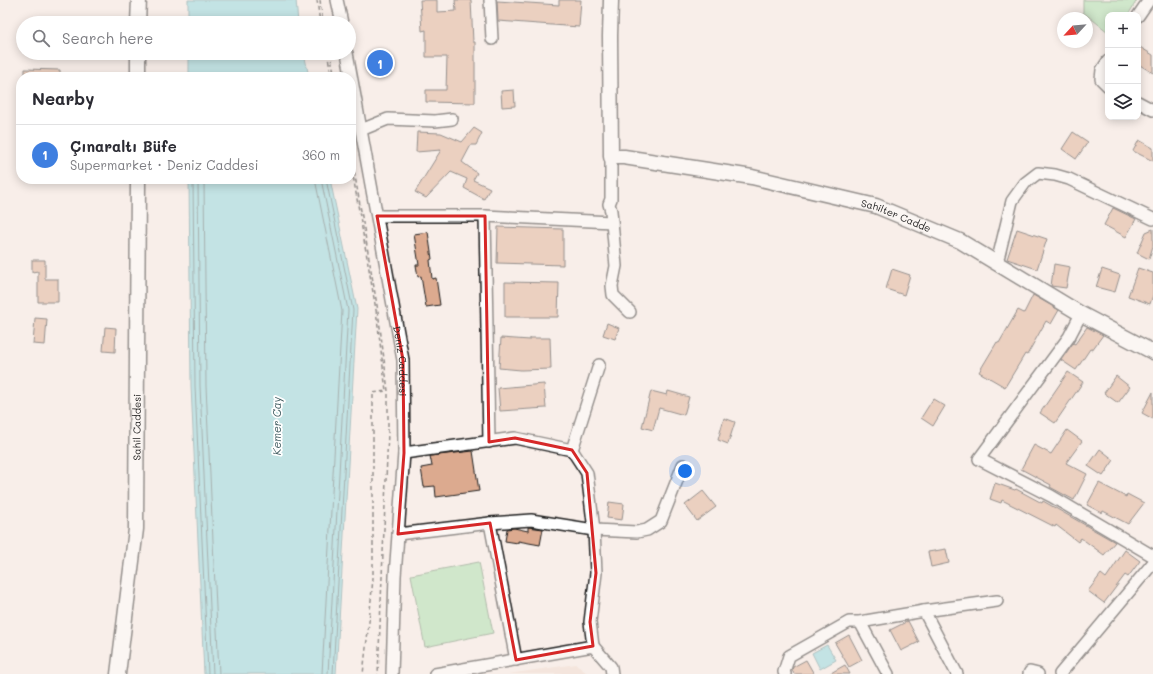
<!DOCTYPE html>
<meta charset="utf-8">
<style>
:root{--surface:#fff;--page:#f7f7f7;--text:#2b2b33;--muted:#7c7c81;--line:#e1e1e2;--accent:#1c1c1c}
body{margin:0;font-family:Mali,sans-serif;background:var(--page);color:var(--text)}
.controls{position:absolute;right:12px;top:12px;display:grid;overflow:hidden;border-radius:8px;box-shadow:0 2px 10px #0003}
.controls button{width:36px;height:36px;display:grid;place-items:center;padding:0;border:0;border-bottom:1px solid var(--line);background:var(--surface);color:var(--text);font:20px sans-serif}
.compass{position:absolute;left:1057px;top:12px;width:36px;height:36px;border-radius:50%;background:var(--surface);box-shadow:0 2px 10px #0003;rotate:244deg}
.you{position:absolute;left:685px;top:471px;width:14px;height:14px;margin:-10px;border:3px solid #fff;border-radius:50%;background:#1a73e8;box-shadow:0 0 0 6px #1a73e833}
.badge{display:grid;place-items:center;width:26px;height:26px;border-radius:50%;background:var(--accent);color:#fff;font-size:13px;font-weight:700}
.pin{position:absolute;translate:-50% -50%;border:2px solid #fff;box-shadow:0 1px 4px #0006}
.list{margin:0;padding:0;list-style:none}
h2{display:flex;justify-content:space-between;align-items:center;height:52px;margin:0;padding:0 16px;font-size:17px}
h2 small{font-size:13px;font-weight:400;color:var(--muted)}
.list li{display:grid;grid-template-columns:26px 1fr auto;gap:12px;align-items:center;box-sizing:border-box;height:60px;padding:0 16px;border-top:1px solid var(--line)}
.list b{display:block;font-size:15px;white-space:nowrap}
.list p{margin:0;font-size:13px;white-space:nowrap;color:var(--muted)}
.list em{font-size:13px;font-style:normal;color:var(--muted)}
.icon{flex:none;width:22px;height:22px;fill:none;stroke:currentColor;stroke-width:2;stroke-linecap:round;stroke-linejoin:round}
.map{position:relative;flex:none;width:1153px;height:674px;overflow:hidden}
.search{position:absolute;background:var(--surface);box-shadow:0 2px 10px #0003;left:16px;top:16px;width:340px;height:44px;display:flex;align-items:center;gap:10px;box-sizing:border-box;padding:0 14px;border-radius:22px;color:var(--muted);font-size:15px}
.panel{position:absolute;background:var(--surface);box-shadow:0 2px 10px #0003;left:16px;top:72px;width:340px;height:112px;border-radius:16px}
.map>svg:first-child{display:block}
.built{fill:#f0dace}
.green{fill:#a0dea6;stroke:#5e7d61}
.water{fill:#83d4dd;stroke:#5a8a90}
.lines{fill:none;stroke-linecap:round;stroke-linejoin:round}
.shore{stroke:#456669;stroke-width:1}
.building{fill:#dcaa8f;stroke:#1c1c1c}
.minor-casing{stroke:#1c1c1c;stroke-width:14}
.tertiary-casing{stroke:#1c1c1c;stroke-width:17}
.path{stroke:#1c1c1c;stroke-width:1.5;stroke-dasharray:4 3;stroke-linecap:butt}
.minor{stroke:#fff;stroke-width:11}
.tertiary{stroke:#fff;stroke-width:14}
.marked{fill:none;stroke:#d62828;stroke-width:3;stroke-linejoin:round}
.labels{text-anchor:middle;stroke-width:3.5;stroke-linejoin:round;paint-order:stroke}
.street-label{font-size:10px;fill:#1c1c1c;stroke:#fff}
.water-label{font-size:11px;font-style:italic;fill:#405c60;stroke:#fff}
</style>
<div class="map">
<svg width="1153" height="674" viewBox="0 0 1153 674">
<rect width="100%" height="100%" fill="#f8eee9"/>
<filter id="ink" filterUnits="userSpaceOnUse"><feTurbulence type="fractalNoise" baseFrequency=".025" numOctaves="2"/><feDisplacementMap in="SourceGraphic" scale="8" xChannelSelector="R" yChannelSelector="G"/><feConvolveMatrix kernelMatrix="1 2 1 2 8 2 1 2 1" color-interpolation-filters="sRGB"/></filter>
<g filter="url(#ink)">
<path class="built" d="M576 664 588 674H508Z"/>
<path class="green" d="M1083 0H1137L1128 15H1108V32L1083 12Z
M479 562 493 633 425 647 411 575Z"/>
<path class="water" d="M188 0H296L298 23H188Z
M189 53H304L309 77H189Z
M189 179H330L357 309 336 674H204L191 386Z
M827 645 836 660 820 669 812 653Z"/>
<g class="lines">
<path class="shore" d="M193 179 195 386 208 674
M198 179 200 386 213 674
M204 179 206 386 219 674
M315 179 342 311 322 674
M321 179 348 310 328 674
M326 179 353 310 333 674"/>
</g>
<path class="building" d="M420 0H437V12L456 11 455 0H471L473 42H475V103L426 102V90H446L447 57H426V30L422 31Z
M559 0H581L579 27 498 21 497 1 559 5Z
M1138 46 1153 55V73L1138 64Z
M25 69 60 70V77H25Z
M514 90 515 106 502 107 501 91Z
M474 128 482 133 476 145H471L462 162 477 173 473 180 490 188 484 199 464 188 467 179 451 172 426 198 415 192 441 150 416 152 417 132 441 133 462 142Z
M1073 132 1088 142 1076 159 1062 149Z
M1139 140 1153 148V161L1133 151Z
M1113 208 1136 219 1126 237 1104 225Z
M498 227 563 229V265L497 263Z
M1017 229 1047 239 1037 269 1007 259Z
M1153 229V246L1149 259 1137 253 1146 232Z
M428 232 432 259 430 260 432 279 436 278 440 305 426 307 421 276 418 277 416 265H419L414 234Z
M32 260H45V279H58V302H38V271L32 272Z
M1054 264 1070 267 1066 288 1051 286Z
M1138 268 1153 273V295L1150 304 1128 296Z
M892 269 910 275 904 295 886 289Z
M1102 269 1120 275 1115 292 1096 287Z
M505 282 559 283 558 317H505Z
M1033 295 1059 310 1051 324 1046 321 1027 355 1025 354 1005 387 979 372 997 342 999 343 1018 310 1024 313Z
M35 318 47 319 45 345 33 344Z
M607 323 619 328 615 339 603 335Z
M105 327 116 328 115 352 103 351Z
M1087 327 1103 335 1092 350 1090 349 1076 370 1061 360 1073 343 1075 344Z
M501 338 530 340V338H550L551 369 521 370 499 368Z
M1068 372 1083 382 1055 423 1040 413Z
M1116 376 1130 387 1118 403 1104 393Z
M544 384 546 408 500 411 498 388Z
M651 391 667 395 668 391 689 397 684 415 659 408 653 430 642 427Z
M1153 392V419L1142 413Z
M933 399 945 406 933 426 921 418Z
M724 418 735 422 728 444 718 440Z
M1067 430 1082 441 1066 463 1087 474 1074 500 1050 487 1051 485 1021 469 1034 445 1051 454Z
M1100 449 1114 460 1103 476 1088 466Z
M473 451 479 491 436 497 435 486 424 487 421 468 432 466 430 456Z
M995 483 1015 490 1016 489 1042 503 1043 501 1115 542 1104 555 1081 538 1078 542 1056 525 1055 527 1002 500 1001 503 990 499Z
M1099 483 1126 497 1127 494 1144 503 1128 524 1103 511 1102 513 1087 505Z
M703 491 716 507 697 521 685 505Z
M609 502 624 504 622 520 607 518Z
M528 527 543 529 540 545 518 541V543L505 541 507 529 514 528 528 531Z
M946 549 949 563 931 567 928 552Z
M1125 550 1140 561 1128 577 1125 575 1104 603 1088 591 1101 574 1106 578Z
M908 621 919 642 901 651 890 630Z
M849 635 862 660 849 667 835 643Z
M806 660 814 674H794L792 670 793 667Z
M845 665 850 674H829Z"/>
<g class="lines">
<g class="minor-casing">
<g id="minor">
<path d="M337 0 342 23"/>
<path d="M490 0 492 39"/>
<path d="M1138 16 1149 0"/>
<path id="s1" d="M347 53 403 360 404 453 395 576 392 674"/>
<path d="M1108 61 1102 70 1101 79 1108 86"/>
<path d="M1138 102 1153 110"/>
<path d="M361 130 388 119 435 121 452 119"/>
<path d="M611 157V199L609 204 611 211 616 266 612 286 613 295 630 312"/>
<path d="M377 216H485L612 222"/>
<path d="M485 216 489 442"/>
<path d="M997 263 1012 201 1025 183 1038 173 1055 175 1069 179 1153 219"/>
<path d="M1081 314 1069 337 979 459 1051 496 1153 556"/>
<path d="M572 450 587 473 594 530 596 573 590 622 593 646"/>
<path d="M404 453 515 438 572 450 599 365"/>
<path d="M490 523 516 660"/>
<path d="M398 534 490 523 531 520 594 530 637 532 647 530 661 521 683 465"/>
<path d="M924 611 997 601"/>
<path d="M860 622 888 674"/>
<path d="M435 674 593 646 611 667 612 674"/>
<path d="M785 674 784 672 789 656 849 622H860L924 611 957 674"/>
<path d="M1029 674 1030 672 1038 674"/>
<path d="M1060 674 1153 563"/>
</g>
</g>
<g class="tertiary-casing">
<g id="tertiary">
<path id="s2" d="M611 0 610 36 611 157H624L752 177 876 206 960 241 1081 314 1153 352"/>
<path d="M138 23 139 0"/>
<path d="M138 77V53"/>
<path id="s3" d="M118 674 136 529 138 179"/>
</g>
</g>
<path class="path" d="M317 0 320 23
M320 0 323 23
M327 53 332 77
M330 53 335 77
M351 152 378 311 388 391V432L378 674
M351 164 376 310 386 391 373 393V578L369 622 363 674"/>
<use href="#minor" class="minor"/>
<use href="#tertiary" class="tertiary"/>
</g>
</g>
<path d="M0 0H1153V674H0ZM377 216H485L489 442 515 438 572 450 587 473 596 573 590 622 593 646 516 660 490 523 398 534 404 453 403 360Z" fill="#f8eee9" fill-opacity=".55" fill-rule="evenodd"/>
<path class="marked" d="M377 216H485L489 442 515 438 572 450 587 473 596 573 590 622 593 646 516 660 490 523 398 534 404 453 403 360Z"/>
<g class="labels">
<g class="street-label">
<text dy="4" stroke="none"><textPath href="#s2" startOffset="449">Sahilter Cadde</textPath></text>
<text dy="4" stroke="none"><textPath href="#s1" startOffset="313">Deniz Caddesi</textPath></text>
<text dy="4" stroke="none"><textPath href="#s3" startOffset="248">Sahil Caddesi</textPath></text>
</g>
<g class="water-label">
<text transform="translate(277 426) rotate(-90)" y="4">Kemer Cay</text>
</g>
</g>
</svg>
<div class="controls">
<button>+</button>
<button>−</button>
<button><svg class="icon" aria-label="layers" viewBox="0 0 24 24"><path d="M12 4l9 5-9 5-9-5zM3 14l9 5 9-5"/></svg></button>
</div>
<svg class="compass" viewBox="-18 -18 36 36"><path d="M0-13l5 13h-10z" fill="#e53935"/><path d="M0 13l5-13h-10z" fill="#7c7c81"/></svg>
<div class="you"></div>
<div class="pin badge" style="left:380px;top:63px;background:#3f7fe0">1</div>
<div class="search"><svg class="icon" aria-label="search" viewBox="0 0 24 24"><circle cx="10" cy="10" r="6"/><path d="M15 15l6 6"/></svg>Search here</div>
<section class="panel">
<h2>Nearby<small></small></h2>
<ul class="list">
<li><span class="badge" style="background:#3f7fe0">1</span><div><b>Çınaraltı Büfe</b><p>Supermarket · Deniz Caddesi</p></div><em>360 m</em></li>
</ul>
</section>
</div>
